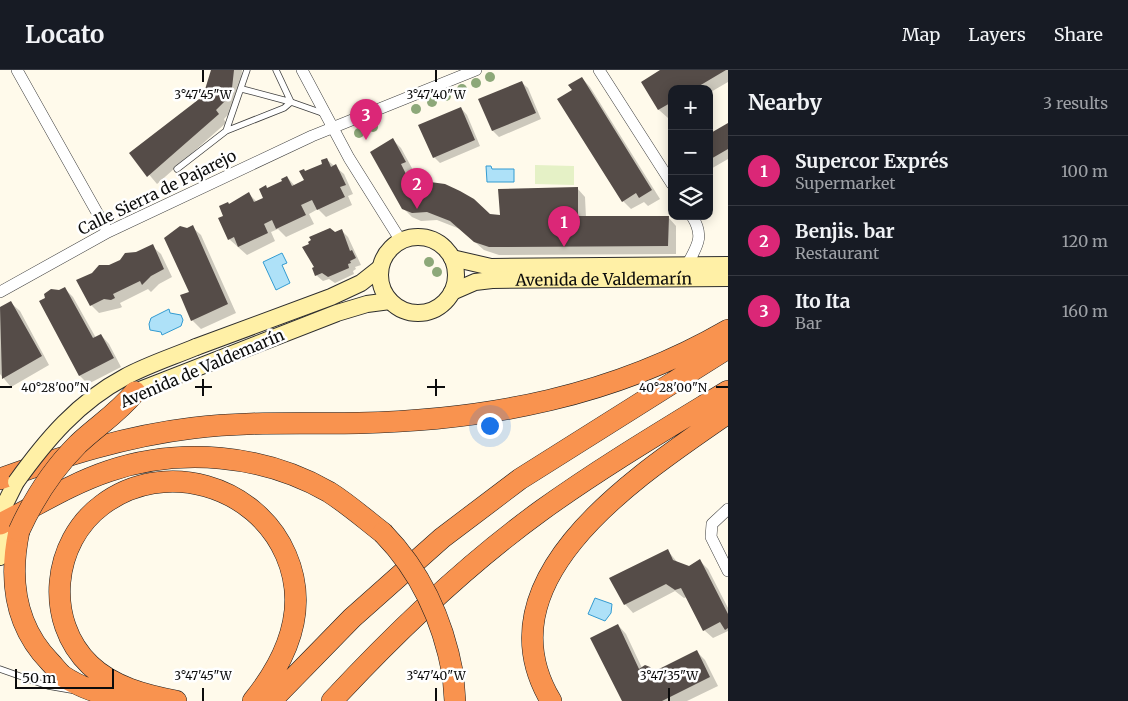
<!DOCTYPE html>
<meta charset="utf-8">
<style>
:root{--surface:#171b24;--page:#242831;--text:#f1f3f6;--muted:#9ea1a6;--line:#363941;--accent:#db2777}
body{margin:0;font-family:Merriweather,serif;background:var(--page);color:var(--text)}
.controls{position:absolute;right:15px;top:15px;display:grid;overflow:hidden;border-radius:10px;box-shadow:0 2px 12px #0003}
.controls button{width:45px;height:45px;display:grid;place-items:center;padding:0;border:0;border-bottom:1px solid var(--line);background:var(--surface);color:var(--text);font:25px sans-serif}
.scale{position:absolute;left:15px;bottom:12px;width:99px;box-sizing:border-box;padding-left:5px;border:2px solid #0c0c0c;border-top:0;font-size:14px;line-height:18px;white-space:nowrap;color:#0c0c0c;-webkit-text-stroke:4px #fff;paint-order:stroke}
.you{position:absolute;left:489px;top:355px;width:18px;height:18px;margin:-12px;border:4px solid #fff;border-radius:50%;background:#1a73e8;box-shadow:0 0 0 8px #1a73e833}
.badge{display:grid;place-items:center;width:32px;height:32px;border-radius:50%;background:var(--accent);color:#fff;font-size:16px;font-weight:700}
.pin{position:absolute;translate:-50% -41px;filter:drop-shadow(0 1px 2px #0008)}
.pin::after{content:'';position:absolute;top:26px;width:18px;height:15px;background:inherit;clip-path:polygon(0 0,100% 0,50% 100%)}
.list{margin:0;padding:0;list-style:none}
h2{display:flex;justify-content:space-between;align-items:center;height:65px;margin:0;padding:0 20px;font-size:21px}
h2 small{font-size:16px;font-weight:400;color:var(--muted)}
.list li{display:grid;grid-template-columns:32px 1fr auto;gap:15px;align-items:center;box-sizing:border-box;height:70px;padding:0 20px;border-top:1px solid var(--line)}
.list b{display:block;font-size:19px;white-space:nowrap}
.list p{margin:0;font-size:16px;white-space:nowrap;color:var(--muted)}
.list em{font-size:16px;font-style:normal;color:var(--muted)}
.icon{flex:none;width:28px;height:28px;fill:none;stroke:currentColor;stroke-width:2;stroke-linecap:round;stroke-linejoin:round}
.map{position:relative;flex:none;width:728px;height:631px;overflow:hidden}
header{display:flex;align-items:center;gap:30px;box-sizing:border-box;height:70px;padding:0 25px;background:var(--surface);border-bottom:1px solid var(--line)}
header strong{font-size:24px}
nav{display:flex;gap:28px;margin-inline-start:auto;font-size:18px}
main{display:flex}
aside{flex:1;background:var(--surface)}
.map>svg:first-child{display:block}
.pitch{fill:#e5f1c6}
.water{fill:#aee1f8;stroke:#339bd1}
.shadow{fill:#0003}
.building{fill:#554c48}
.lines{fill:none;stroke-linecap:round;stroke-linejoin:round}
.lane-casing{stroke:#3f3f3f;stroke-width:7}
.street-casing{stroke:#3f3f3f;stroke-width:12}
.secondary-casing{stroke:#2e2e2e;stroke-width:18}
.highway-casing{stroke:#1d1d1d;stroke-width:22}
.lane{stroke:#fff;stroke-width:5.5}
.street{stroke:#fff;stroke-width:11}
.secondary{stroke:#fff0a6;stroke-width:16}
.highway{stroke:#f9934f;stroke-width:21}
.secondary-bridge-casing{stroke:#2e2e2e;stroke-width:18;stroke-linecap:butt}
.highway-bridge-casing{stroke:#1d1d1d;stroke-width:22;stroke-linecap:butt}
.secondary-bridge{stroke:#fff0a6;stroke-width:16}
.highway-bridge{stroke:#f9934f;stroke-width:21}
.tree{fill:#8da879}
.ticks{fill:none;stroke:#0c0c0c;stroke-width:2}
.labels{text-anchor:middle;stroke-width:5;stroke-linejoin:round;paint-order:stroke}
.street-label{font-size:16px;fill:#0c0c0c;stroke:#fff}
.ticks-label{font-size:12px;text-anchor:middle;fill:#0c0c0c;stroke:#fff;stroke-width:5;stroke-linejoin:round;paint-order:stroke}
</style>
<header>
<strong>Locato</strong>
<nav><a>Map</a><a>Layers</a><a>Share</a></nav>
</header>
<main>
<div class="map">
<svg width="728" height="631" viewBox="0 0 728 631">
<rect width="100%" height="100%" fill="#fffaeb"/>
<path class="pitch" d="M535 95 574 96V115L535 114Z"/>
<path class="water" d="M486 96H491L492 99H514V112H487Z
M282 183 287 193 282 195 290 213 276 220 263 192Z
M169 239 170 243 181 245 183 250 181 256 162 265 161 262 150 260 149 254 151 248Z
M595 528 612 534 611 543 605 551 588 544Z"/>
<path class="shadow" d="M212 0H242L240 27 235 37 224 49 226 53 157 114 131 83 204 27Z
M662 0H728V12L709 23V19H672V46L668 48 659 40 642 12Z
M582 8 590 17 660 129 648 136 644 132 631 139 623 131 573 20Z
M521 12 528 18 541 49 499 67 493 61 479 30Z
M461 38 467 45 480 76 440 93 434 87Z
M728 54V89L709 100V65Z
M393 70 401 78 413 100 408 103 410 106 416 103 424 111 489 146H501L577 118 585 127 586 148 668 147 676 156V184L499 185 484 180 460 159 437 150 421 151 412 147 403 138Z
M326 89 344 104 353 124 348 126 352 135 326 147 318 139 309 144 314 154 286 167 278 159 271 162 275 171 247 185 229 169 225 146 220 137 243 129 249 124 257 132 265 128 268 119 284 111 287 107 295 116 305 111 306 102 324 94Z
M192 157 201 165 236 243 201 259 192 250 187 159Z
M341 160 348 167 361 195 355 197 356 199 353 201 354 204 335 213 329 209 323 211 316 205 335 163Z
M152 176 161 184 172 207 159 214 151 222 148 219 120 233 122 237 120 238 99 243 91 235 109 196Z
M65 219 73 227 96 268 101 265 109 274 121 297 88 314 80 306 40 231Z
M11 233 20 241 49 295 11 317 0 304V239Z
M668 481 678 493 689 497 699 490 708 499 728 538V561L713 568 704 560 687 527 684 528 675 521 633 543 625 534Z
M618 555 626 564 642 598H649L654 603 697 582 705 590 718 616 687 631H623Z"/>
<path class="building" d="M211 0H234L232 18 227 29 216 40 219 44 147 107 129 83 203 26Z
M660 0H726L694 19H672V32L658 40 641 12Z
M582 7 652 120 639 128 636 123 622 132 557 29 572 20 568 15Z
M522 11 536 43 492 61 478 29Z
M461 37 475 70 433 88 418 55Z
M728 53V79L709 90V64Z
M393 68 406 92 401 94 407 106 416 101 423 111 445 114 460 121 474 129 490 144 500 145 498 119 578 117V146H669L668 176 489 177 474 172 450 151 427 142 412 143 402 139 370 82Z
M327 88 331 97 336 94 346 115 340 117 345 127 317 140 312 130 301 135 306 145 276 159 272 150 264 154 268 163 238 177 234 167 228 170 218 148 223 146 219 136 228 132 229 134 249 122 254 132 263 128 259 119 266 115 267 118 282 111 281 109 287 106 292 116 304 110 299 101 304 99 305 101 322 94 321 90Z
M193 155 228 234 191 251 180 225 189 222 164 168 180 156 187 158Z
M330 158 335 162 342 159 350 181 352 180 356 188 350 191 351 193 348 194 349 198 328 207 322 203 315 206 312 198 314 197 302 177 309 174 308 172 311 170 309 167Z
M153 174 164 199 151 206 142 215 140 211 113 224 115 228 111 230 104 229 90 236 76 210 92 203 99 195H109L120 190 125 183 136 182Z
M65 217 93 268 101 264 114 288 79 306 39 231 45 228 44 224 51 219 59 220Z
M11 231 42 286 2 309 0 237Z
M668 479 673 490 689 496 700 489 728 544V558L725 560 720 552 703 561 681 518 675 520 666 514 624 535 609 508Z
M618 554 639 599 645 595 650 597 653 602 697 580 710 607 662 631H622L590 568Z"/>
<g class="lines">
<g class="lane-casing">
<path id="lane" d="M276 0 291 32 325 44
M226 61 284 38 291 32 242 19
M177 99 226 61 247 0
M0 599 48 616 71 620"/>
</g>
<g class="street-casing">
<path id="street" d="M17 0 108 162
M302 0 349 88 401 171
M599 0 672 114
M687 195C697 176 705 167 692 146
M0 222 108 162 312 66 476 0
M728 439 712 454 711 467 728 501"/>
</g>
<g class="secondary-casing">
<g id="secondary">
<circle cx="418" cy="205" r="38"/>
<path d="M452 188 491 197 728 195"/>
<path id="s1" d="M452 222 475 212 492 210 728 208"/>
<path d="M196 277 331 227 361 213 380 198"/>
<path d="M135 322 337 243 367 234 390 231"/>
<path d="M0 444 16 412"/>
<path d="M0 487 9 460"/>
</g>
</g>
<g class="highway-casing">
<path id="highway" d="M0 409C63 386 126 366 193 358 248 351 303 354 359 353 489 350 614 326 728 260
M0 454C36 436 70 414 109 401 180 377 263 384 329 422 348 434 365 449 383 463
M19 461C9 509 15 556 50 592 54 596 58 602 63 606 82 619 106 625 127 631
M453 605 455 631
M176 631C145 625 113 617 90 595 44 551 52 472 102 435 164 388 256 415 286 485 309 538 287 589 253 631
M271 631 352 548 442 468 520 409 728 278
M332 631C396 562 466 495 542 440 602 397 666 359 728 321
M551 631C477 507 642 403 728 343"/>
</g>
<use href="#lane" class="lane"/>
<use href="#street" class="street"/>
<use href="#secondary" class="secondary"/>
<use href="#highway" class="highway"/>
<g class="secondary-bridge-casing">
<path id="secondary-bridge" d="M16 412C46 370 78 332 125 307 147 295 172 287 196 277"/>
</g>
<g class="highway-bridge-casing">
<path id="highway-bridge" d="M19 461C34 428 52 400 78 374 98 355 117 344 135 322
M383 463C422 503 443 550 453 605"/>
</g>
<use href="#secondary-bridge" class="secondary-bridge"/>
<use href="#highway-bridge" class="highway-bridge"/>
</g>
<g class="tree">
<circle cx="490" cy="7" r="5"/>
<circle cx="476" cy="13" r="5"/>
<circle cx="462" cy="19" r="5"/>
<circle cx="446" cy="26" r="5"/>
<circle cx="432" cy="32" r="5"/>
<circle cx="416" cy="39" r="5"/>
<circle cx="373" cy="57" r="5"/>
<circle cx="359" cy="63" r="5"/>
<circle cx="429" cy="192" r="5"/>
<circle cx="437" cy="202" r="5"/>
</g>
<path class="ticks" d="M203 0V12M436 0V12M203 309V326M436 309V326M0 317H12M195 317H212M427 317H445M716 317H728M203 618V631M436 618V631M669 618V631"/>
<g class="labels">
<g class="street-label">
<text transform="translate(157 122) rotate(-26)" y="6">Calle Sierra de Pajarejo</text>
<text dy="6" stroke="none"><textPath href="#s1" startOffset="154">Avenida de Valdemarín</textPath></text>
<text transform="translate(202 298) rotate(-23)" y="6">Avenida de Valdemarín</text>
</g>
</g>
<g class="ticks-label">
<text x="203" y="29">3°47'45"W</text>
<text x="436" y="29">3°47'40"W</text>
<text x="55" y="322">40°28'00"N</text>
<text x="673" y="322">40°28'00"N</text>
<text x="203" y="610">3°47'45"W</text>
<text x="436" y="610">3°47'40"W</text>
<text x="669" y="610">3°47'35"W</text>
</g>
</svg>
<div class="controls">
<button>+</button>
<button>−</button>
<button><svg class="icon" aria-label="layers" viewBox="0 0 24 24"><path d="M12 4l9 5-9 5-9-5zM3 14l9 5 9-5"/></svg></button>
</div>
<div class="scale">50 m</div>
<div class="you"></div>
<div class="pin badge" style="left:564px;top:177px">1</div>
<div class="pin badge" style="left:417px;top:139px">2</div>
<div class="pin badge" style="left:366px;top:70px">3</div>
</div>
<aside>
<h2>Nearby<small>3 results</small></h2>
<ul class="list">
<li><span class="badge">1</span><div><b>Supercor Exprés</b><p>Supermarket</p></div><em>100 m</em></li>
<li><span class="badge">2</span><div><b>Benjis. bar</b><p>Restaurant</p></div><em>120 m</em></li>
<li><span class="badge">3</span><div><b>Ito Ita</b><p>Bar</p></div><em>160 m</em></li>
</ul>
</aside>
</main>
